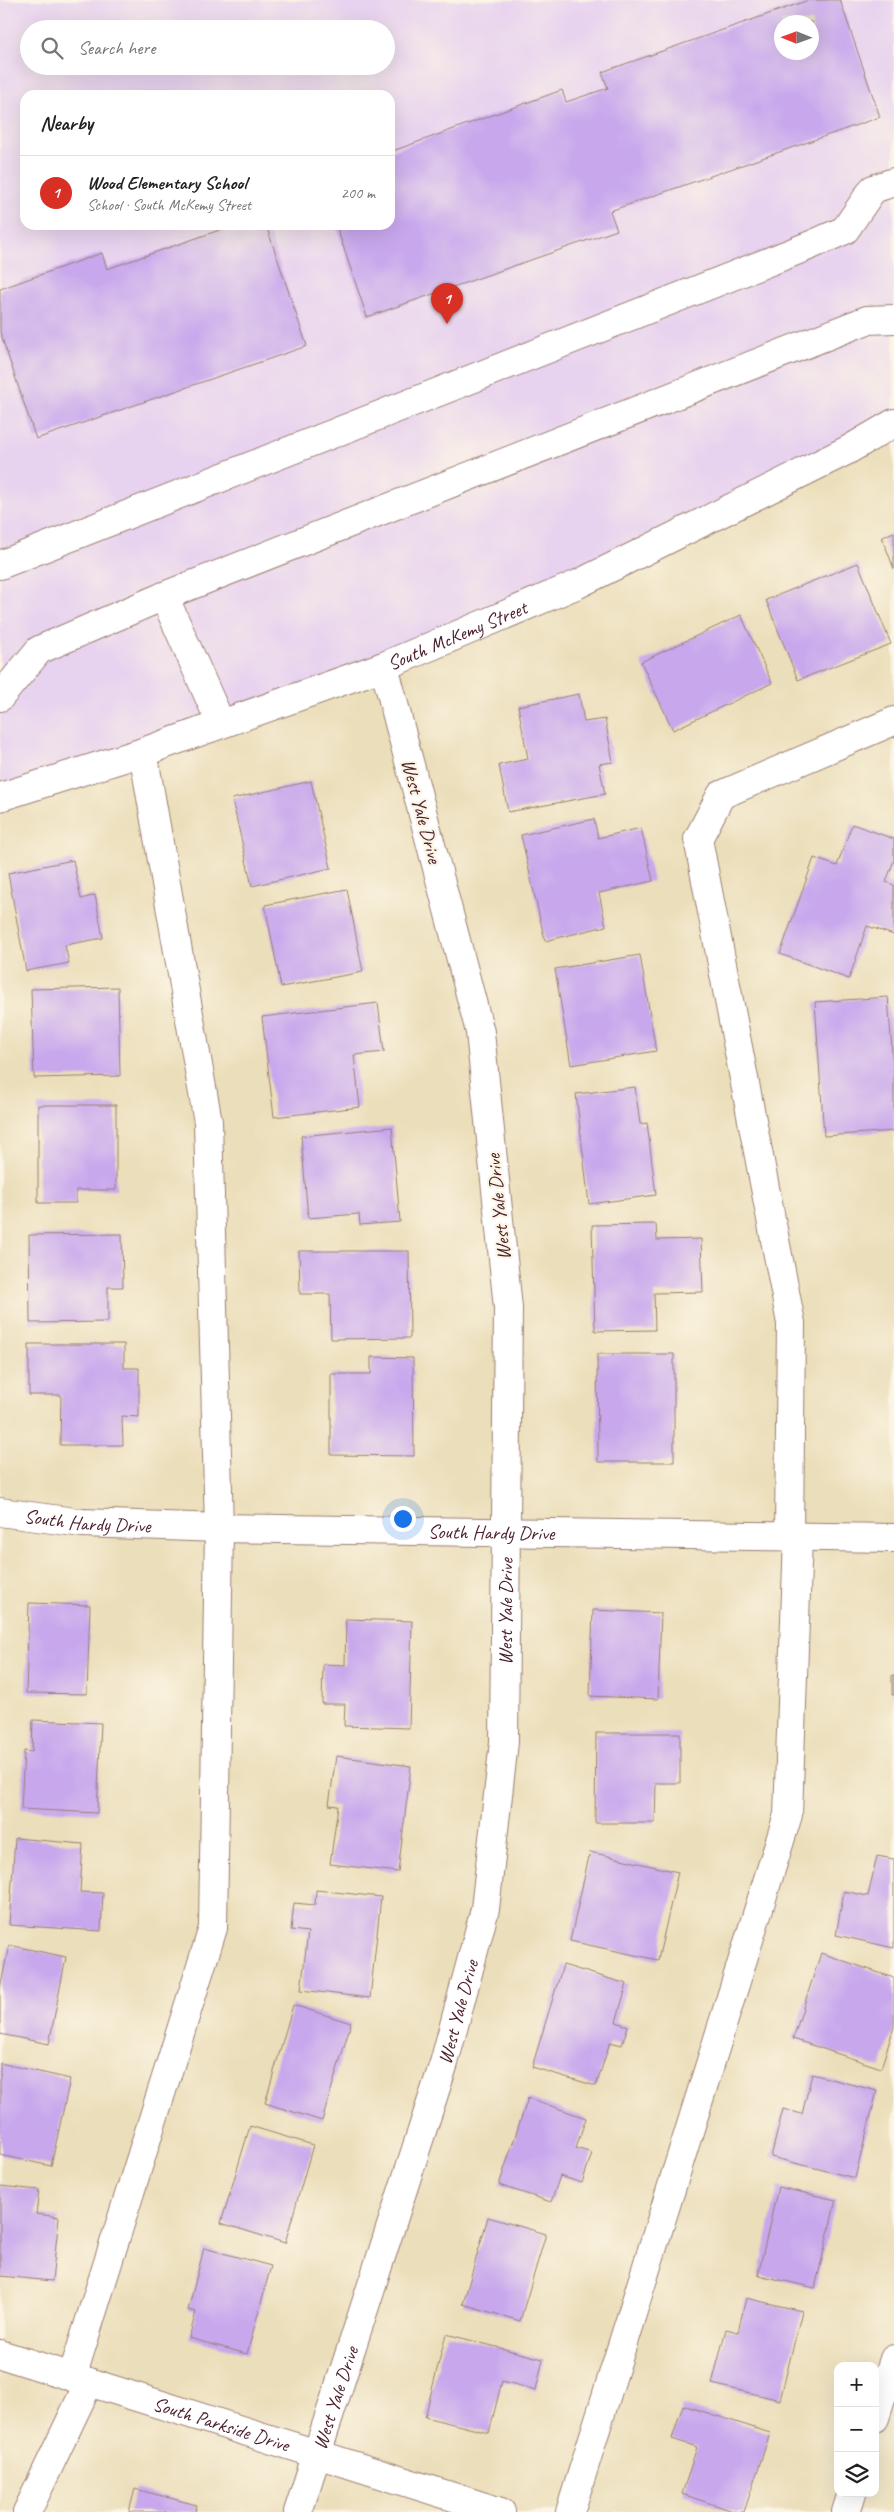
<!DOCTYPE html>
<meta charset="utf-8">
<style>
:root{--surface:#fff;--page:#f6f6f6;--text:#222;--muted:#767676;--line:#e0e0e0;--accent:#d93025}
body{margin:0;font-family:Caveat,sans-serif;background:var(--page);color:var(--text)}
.controls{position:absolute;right:15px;bottom:15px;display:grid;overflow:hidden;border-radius:10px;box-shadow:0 5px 20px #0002}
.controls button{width:45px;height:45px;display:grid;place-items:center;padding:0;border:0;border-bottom:1px solid var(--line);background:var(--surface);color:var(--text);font:25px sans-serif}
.compass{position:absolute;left:774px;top:15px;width:45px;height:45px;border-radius:50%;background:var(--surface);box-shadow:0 5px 20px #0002;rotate:271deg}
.you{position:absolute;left:402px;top:1518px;width:18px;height:18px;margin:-12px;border:4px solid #fff;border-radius:50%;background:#1a73e8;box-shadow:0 0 0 8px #1a73e833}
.badge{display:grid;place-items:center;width:32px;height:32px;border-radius:50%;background:var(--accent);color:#fff;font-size:16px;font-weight:700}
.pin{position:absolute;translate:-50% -41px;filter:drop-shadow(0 1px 2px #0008)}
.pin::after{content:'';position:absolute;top:26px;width:18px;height:15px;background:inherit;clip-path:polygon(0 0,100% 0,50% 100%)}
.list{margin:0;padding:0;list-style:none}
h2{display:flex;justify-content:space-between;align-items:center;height:65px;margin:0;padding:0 20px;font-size:21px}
h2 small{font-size:16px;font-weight:400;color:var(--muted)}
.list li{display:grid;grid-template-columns:32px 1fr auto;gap:15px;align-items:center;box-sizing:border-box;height:75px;padding:0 20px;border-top:1px solid var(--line)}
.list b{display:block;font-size:19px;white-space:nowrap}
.list p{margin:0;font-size:16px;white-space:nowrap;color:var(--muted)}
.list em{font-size:16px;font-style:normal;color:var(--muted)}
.icon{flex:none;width:28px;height:28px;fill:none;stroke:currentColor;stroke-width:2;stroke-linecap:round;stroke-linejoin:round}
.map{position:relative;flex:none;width:894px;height:2512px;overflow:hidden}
.search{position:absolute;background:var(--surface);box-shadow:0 5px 20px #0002;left:20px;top:20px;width:375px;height:55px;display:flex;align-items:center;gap:12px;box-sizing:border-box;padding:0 18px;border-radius:28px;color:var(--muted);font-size:19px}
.panel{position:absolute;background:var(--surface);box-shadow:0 5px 20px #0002;left:20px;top:90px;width:375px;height:140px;border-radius:15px}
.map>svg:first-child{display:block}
.built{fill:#e7d2ef;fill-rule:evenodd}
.building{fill:#c8a7ed;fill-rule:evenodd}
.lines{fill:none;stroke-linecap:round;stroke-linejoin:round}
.minor-casing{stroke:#9a7e72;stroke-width:30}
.minor{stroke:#fff;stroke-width:28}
.labels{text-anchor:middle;stroke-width:4.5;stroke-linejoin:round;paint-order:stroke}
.street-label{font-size:20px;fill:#4a1f2b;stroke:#fcf5e5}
</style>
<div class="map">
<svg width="894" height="2512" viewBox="0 0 894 2512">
<rect width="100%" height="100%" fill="#fcf5e5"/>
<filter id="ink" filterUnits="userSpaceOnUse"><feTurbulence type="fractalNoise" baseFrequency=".02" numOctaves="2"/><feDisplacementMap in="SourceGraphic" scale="10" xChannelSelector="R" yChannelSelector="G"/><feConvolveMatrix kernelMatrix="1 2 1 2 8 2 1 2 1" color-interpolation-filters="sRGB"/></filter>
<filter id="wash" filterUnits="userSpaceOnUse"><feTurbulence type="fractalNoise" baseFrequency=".0096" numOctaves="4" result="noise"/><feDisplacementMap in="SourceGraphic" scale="20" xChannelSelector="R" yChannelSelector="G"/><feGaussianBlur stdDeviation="1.12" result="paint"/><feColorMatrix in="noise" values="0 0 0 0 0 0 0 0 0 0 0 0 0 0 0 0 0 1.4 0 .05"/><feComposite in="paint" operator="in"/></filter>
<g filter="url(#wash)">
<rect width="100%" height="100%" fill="#ebdeba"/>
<path class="built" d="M0 0H894V423L578 584 0 797ZM782 22H812V52H782ZM29 29H386V66H29ZM25 95H390V225H25Z"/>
<g id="blocks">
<path class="building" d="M809 0H840L880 117 610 211 617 230 367 317 336 225H390V152L562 90 566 102 608 88 602 72ZM782 22H812V52H782Z
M234 225H266L307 346 36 439 0 332V289L102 253 107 269Z
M894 532V569L882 537Z
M858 563 891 644 798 680 766 600Z
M741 615 772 683 673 730 641 662Z
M579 694 584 722 605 719 613 762 599 764 605 794 508 812 499 765 528 759 518 706Z
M311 781 331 868 252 886 232 799Z
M594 819 598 838 641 828 653 881 599 893 606 926 545 941 521 835Z
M852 824 894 839V860L886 882 894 885V935L867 926 849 979 780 954 814 858 837 866Z
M73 860 81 899 95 895 103 938 65 945 69 963 26 971 8 873Z
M347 889 363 972 281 987 265 905Z
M640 955 656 1051 571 1065 555 969Z
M118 987 120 1076 34 1078 31 989Z
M888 997 894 1079V1131L824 1136 815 1002Z
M378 1003 384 1052 354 1055 360 1107 274 1117 262 1017Z
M635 1087 640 1124 647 1123 656 1195 589 1204 576 1094Z
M38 1105H116V1190H76V1203H38Z
M392 1127 400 1222 360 1225 359 1214 308 1218 301 1136Z
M656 1224 657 1240 701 1239 703 1292 654 1293 655 1330 595 1331 592 1225Z
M122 1234 123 1287H108V1322L30 1323 29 1235Z
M299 1251H409L410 1338 331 1339 330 1294H300Z
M29 1344H124V1368H139V1417L122 1416 123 1445H60L61 1395H29Z
M597 1354H674V1462H598Z
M371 1357 413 1358 414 1456 331 1455V1374H371Z
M29 1603 90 1605 87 1694 26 1693Z
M593 1610 661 1613 658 1699 590 1696Z
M346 1619 412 1621 409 1728 344 1726 345 1704H322L323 1664 345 1665Z
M892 1675H894V1695H892Z
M33 1720 101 1723 97 1813 21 1809 24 1751 32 1752Z
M596 1733H680V1783H656L655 1823H595Z
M336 1756 411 1766 398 1872 330 1864 338 1806 329 1805Z
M15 1838 83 1844 80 1892 103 1893 101 1931 9 1925Z
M590 1852 678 1872 658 1960 570 1941Z
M877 1856 894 1859V1948L836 1935 844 1891 868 1896Z
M316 1890 381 1897 370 1998 301 1990 308 1932 291 1930 294 1903 315 1905Z
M9 1945 66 1957 49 2044 0 2034V1989Z
M821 1953 894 1978V2027L881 2068 793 2039Z
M563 1965 627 1984 616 2022 628 2026 622 2045 610 2042 596 2086 532 2067Z
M293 2005 351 2023 322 2121 265 2103Z
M0 2063 70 2079 51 2166 0 2155Z
M812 2074 877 2091 855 2178 771 2157 783 2109 802 2114Z
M528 2098 586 2118 576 2148 592 2153 582 2183 560 2176 551 2202 499 2185Z
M250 2126 313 2145 285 2243 221 2223Z
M0 2186 39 2190 36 2214 59 2217 52 2281 0 2276Z
M778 2187 836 2200 815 2288 758 2275Z
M488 2217 546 2234 520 2321 463 2304Z
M204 2248 271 2266 247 2354 189 2338 196 2312 188 2310Z
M746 2298 802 2311 780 2400 712 2384 726 2329 738 2332Z
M446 2334 543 2359 536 2390 502 2381 489 2433 425 2417Z
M683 2405 770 2433 744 2512H736L682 2494 697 2447 672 2439Z
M135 2489 197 2505 195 2512H129Z"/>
</g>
</g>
<g filter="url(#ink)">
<use href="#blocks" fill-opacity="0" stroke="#9a7e72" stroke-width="1"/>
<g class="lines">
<g class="minor-casing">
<g id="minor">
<path d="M0 565 811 245 845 230 873 189 894 182"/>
<path d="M164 596 221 724"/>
<path d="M0 697 39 650 164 596 867 320 894 319"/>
<path id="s1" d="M0 797 143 752 384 666 578 584 848 450 894 423"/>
<path id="s2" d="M0 1512 82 1523 219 1528 894 1538"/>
<path d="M789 1537 791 1323 698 839 721 795 894 721"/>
<path id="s3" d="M0 2354 501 2512"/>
<path d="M72 2377 213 1928 219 1528 208 1122 143 752"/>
<path d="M875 2418 894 2359"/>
<path d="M27 2512 89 2382"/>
<path id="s4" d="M298 2512 444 2063 485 1909 504 1742 508 1308 480 1032 384 666"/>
<path d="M570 2512 788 1815 798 1537"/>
<path d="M846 2512 852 2493"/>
</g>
</g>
<use href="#minor" class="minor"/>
</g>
</g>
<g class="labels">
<g class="street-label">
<text dy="7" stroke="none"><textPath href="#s1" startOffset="485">South McKemy Street</textPath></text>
<text transform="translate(422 811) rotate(75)" y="7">West Yale Drive</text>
<text transform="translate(498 1207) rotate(-96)" y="7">West Yale Drive</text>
<text dy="7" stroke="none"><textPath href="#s2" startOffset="88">South Hardy Drive</textPath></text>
<text dy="7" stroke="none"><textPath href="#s2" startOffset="492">South Hardy Drive</textPath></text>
<text dy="7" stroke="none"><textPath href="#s4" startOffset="930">West Yale Drive</textPath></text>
<text dy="7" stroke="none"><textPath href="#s4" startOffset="525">West Yale Drive</textPath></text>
<text dy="7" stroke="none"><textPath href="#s4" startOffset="120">West Yale Drive</textPath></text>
<text dy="7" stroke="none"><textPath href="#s3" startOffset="232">South Parkside Drive</textPath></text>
</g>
</g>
</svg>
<div class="controls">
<button>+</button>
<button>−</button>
<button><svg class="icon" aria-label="layers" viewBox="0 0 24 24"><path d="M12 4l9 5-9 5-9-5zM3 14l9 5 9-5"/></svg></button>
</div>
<svg class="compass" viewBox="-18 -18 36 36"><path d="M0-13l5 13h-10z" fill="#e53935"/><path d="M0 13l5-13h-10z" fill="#767676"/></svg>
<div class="you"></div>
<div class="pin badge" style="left:447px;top:324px">1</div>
<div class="search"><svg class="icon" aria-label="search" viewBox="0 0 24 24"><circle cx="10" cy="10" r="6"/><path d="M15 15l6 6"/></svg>Search here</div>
<section class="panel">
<h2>Nearby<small></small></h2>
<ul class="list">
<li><span class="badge">1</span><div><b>Wood Elementary School</b><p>School · South McKemy Street</p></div><em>200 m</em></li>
</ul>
</section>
</div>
